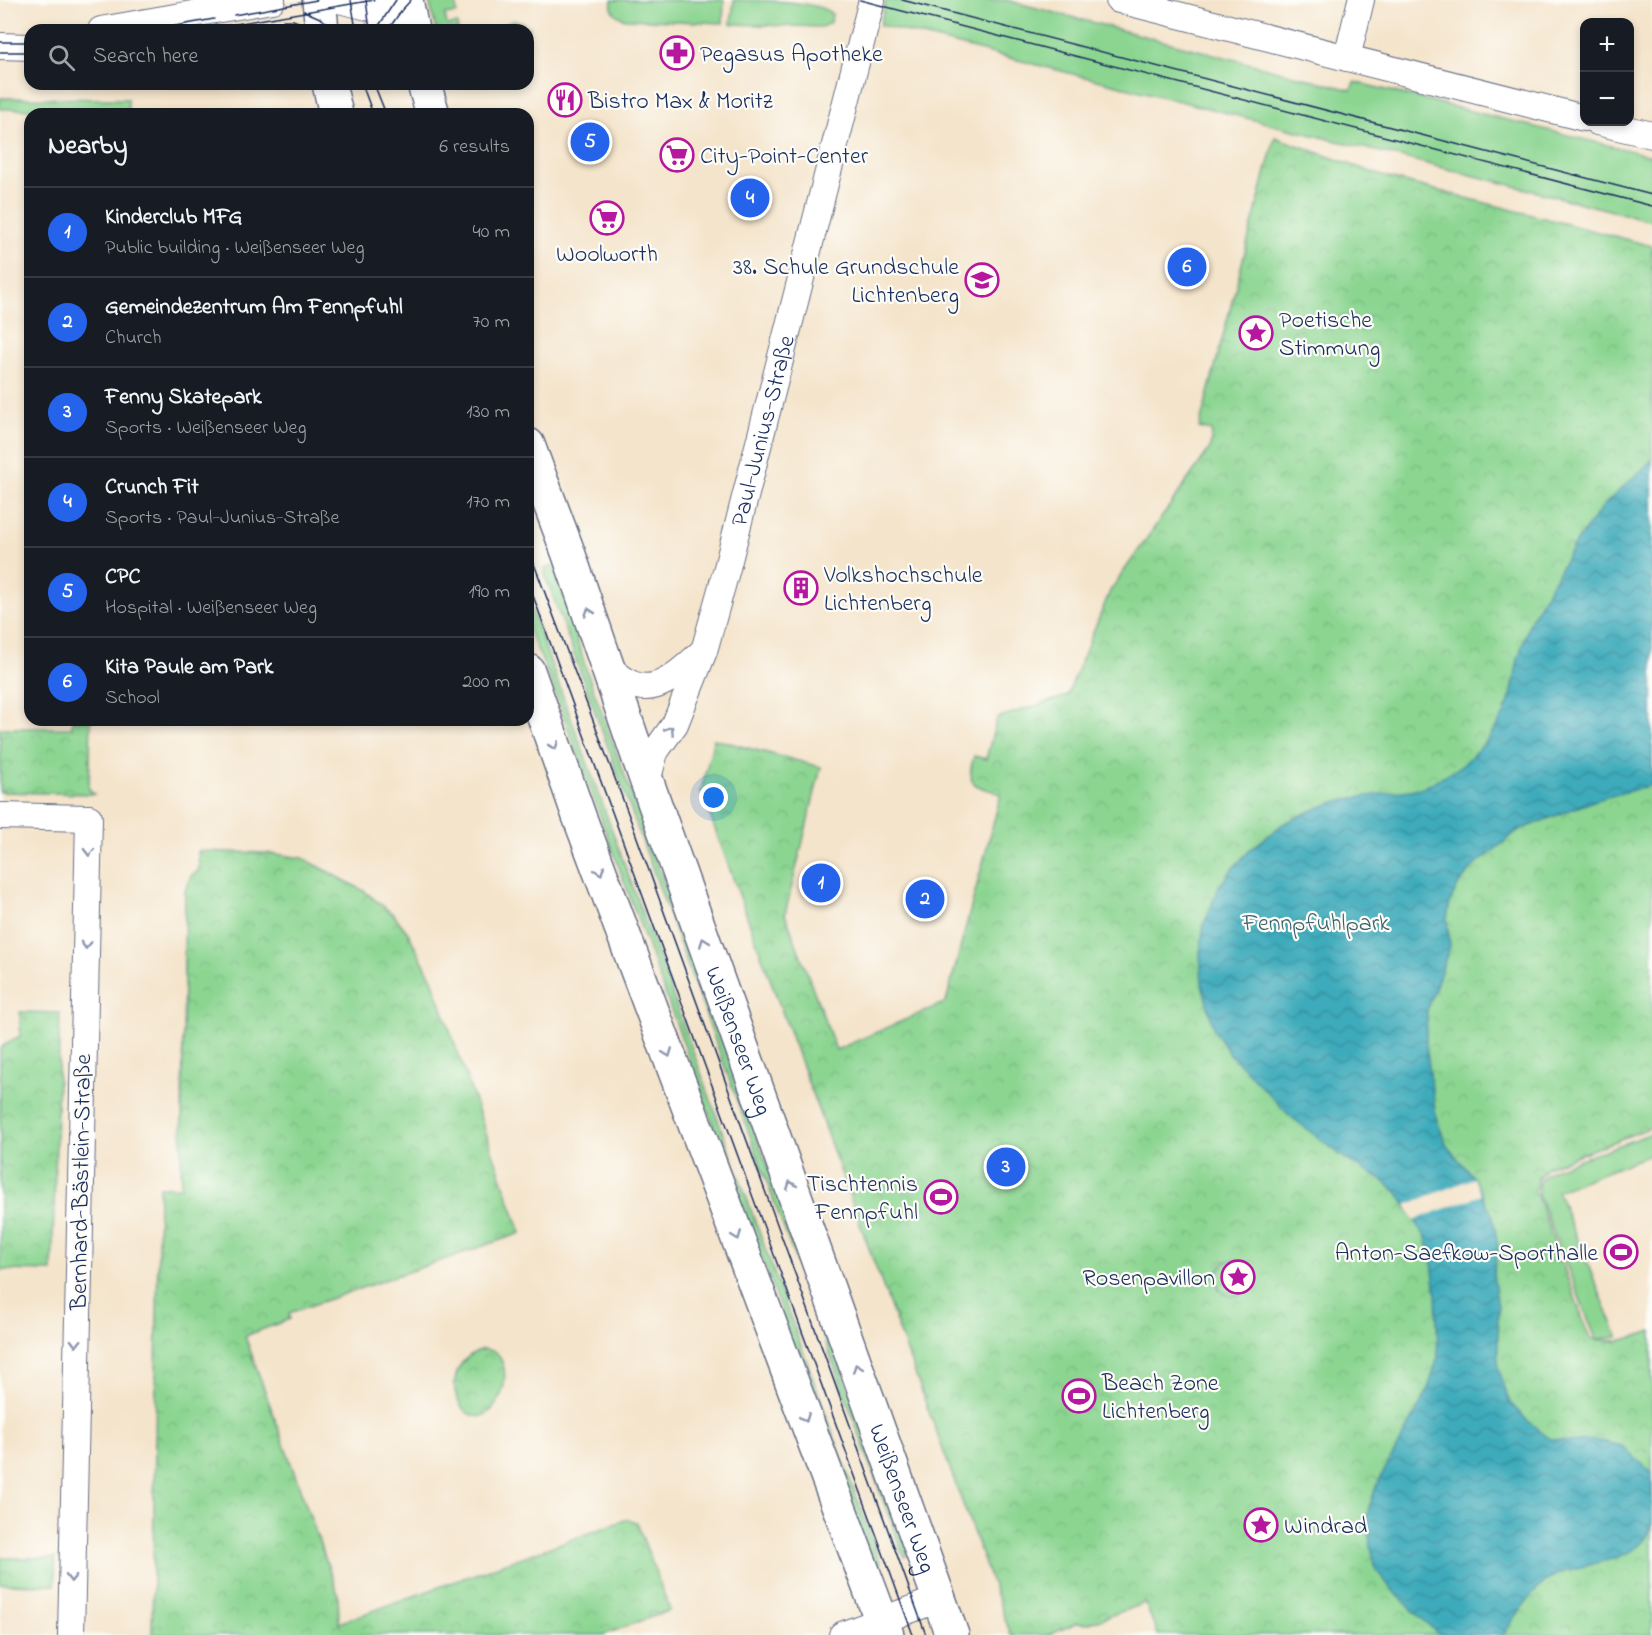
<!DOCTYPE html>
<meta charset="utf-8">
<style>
:root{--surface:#171b24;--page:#242831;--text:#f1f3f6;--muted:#9ea1a6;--line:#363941;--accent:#2563eb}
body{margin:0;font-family:"Indie Flower",sans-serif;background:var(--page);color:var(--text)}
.controls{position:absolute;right:18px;top:18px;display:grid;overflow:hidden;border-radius:12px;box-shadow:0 3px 9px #0003}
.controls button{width:54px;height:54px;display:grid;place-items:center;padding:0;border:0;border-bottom:2px solid var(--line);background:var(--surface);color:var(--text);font:30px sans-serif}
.you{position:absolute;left:714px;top:798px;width:21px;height:21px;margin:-15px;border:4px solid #fff;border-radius:50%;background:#1a73e8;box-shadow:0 0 0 9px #1a73e833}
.badge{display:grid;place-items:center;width:39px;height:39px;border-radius:50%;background:var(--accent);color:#fff;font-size:20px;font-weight:700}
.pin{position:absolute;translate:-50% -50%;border:3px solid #fff;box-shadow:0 2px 6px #0006}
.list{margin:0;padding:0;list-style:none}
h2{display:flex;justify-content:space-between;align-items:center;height:78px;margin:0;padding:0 24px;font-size:26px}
h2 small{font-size:20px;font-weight:400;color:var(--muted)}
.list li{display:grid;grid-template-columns:39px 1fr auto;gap:18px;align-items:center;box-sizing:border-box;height:90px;padding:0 24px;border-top:2px solid var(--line)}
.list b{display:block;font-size:22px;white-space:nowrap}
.list p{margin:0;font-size:20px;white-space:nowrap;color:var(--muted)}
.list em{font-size:20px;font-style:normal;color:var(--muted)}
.icon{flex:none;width:33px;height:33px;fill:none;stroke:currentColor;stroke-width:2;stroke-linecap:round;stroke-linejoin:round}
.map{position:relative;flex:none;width:1652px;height:1635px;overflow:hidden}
.search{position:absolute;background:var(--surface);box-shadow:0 3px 9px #0003;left:24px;top:24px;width:510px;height:66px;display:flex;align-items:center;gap:15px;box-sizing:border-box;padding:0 21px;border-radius:18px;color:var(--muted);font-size:22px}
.panel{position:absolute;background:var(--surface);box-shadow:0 3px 9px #0003;left:24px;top:108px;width:510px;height:618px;border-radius:18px}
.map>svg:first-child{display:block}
.grass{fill:#8bd591;stroke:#538278;stroke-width:1.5}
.park{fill:url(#park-crowns);stroke:#538278;stroke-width:1.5}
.garden{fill:url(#garden-furrows);stroke:#538278;stroke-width:1.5}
.water{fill:url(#water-waves);stroke:#2c6d8c;stroke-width:1.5}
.pier{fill:#f4e4cb}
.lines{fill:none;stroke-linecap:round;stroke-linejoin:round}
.minor-casing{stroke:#676e84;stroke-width:28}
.major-casing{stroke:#676e84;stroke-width:36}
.minor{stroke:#fff;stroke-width:26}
.major{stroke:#fff;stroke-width:33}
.tram{stroke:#1b2f5e;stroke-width:1.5}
.oneway{stroke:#8d97ae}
.labels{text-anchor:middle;stroke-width:4.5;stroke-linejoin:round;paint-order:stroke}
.poi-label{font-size:24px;fill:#1b2f5e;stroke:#fdfcf7;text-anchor:start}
.street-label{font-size:24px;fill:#1b2f5e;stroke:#fdfcf7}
.park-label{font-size:24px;fill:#3d616d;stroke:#fdfcf7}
</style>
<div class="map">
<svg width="1652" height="1635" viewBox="0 0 1652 1635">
<defs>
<pattern id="park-crowns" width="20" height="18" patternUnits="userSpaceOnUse" patternTransform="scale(1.5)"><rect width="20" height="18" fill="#8bd591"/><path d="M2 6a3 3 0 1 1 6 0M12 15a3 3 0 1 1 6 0" fill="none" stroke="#77b77f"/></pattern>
<pattern id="garden-furrows" width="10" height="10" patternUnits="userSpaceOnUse" patternTransform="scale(1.5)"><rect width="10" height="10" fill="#8bd591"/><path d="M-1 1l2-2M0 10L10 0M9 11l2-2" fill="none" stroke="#77b77f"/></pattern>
<pattern id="water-waves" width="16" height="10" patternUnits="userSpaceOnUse" patternTransform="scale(1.5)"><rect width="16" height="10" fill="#3dabbb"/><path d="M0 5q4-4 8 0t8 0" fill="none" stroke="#328c9b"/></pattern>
</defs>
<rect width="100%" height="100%" fill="#fdfcf7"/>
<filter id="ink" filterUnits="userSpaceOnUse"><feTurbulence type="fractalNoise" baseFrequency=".0167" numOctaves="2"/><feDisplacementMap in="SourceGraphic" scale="12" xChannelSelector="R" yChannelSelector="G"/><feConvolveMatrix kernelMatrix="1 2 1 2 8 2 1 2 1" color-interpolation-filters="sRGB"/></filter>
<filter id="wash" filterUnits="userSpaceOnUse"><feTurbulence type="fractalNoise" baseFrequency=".008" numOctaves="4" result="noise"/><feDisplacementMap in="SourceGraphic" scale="24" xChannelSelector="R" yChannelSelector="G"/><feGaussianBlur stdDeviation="1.35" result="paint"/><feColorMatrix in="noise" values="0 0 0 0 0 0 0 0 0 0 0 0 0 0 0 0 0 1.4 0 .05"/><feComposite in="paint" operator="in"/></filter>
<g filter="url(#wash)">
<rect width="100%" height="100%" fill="#f4e4cb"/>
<path class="grass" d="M429 0H455L457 13 445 15 447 25 457 24 458 30H436Z
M612 0H724L723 23 625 19C616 16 610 10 612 0Z
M734 0C757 0 817 0 832 14L831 22 822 27 731 24Z
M886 0H1006L1351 90 1354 82 1652 156V221L880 25Z
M514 20 521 22 530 28 528 32V30H499L505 24Z
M0 98 128 99V111L0 109Z
M552 566 556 571 587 672 909 1553 904 1557 545 575V569Z
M528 601 880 1562V1566L875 1567 549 676 528 629Z
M1652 1133V1154L1557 1191 1618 1337 1596 1339 1538 1194C1537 1179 1544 1174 1556 1168Z"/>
<path class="park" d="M1275 137 1385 177 1652 246V1127L1547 1167 1538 1178 1535 1191 1590 1338C1618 1344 1625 1340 1652 1331V1635H1158L1145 1603 1087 1624 1077 1623 1048 1635H1011L701 791 714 739 821 767 785 914 836 1050 946 1002 1001 794C976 785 964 788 974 756L986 759 997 718 1067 696 1110 591 1210 448 1212 431 1199 428Z
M72 720H91L89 789 94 794 0 792V728H72Z
M198 851 266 853 303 858 364 891 394 915 408 933 432 979 521 1233 289 1313 290 1319 245 1336 338 1594 339 1623 628 1519 637 1523 670 1610 603 1635H152L159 1187H181L185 890 191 876 199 870Z
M20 1012 60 1013 52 1271 0 1270V1048L20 1036Z
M483 1349 496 1352C506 1364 507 1377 502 1392 475 1459 422 1370 483 1349Z
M0 1558H55V1585L0 1584Z"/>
<path class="garden" d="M1216 1278a18 18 0 1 1 36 0a18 18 0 1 1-36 0Z"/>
<path class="water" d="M1652 460V785L1596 800 1519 830 1473 867 1459 884 1450 902 1447 919 1450 946 1427 1011 1426 1045 1436 1117 1441 1131 1447 1146 1474 1178 1493 1217 1498 1247 1493 1273 1498 1308V1361L1502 1383 1510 1403 1530 1423 1550 1439 1568 1442 1594 1440 1622 1446 1652 1473C1652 1488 1652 1504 1652 1520 1648 1565 1584 1560 1554 1576 1532 1589 1517 1615 1503 1635L1438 1634 1394 1592 1376 1570 1368 1532 1367 1515 1376 1486 1427 1392 1438 1357 1436 1293 1431 1256 1426 1238 1398 1193 1385 1182 1347 1160 1290 1116 1229 1053 1214 1030 1202 984 1200 953 1204 924 1219 887 1232 869 1250 850 1283 824 1315 809 1341 800 1423 788 1462 766 1489 738 1504 715 1512 692 1518 659 1530 621 1574 545 1603 506Z"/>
<path class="pier" d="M1474 1178 1481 1195 1414 1220 1406 1205Z"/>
</g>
<g filter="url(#ink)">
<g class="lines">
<g class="minor-casing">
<g id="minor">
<path d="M339 0 409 17"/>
<path d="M1119 0 1584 118"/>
<path d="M101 30 272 0"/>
<path d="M378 30 409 17"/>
<path d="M0 46 30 47"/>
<path d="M1347 58 1361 0"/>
<path d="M1597 122 1652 135"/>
<path d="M608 667C616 673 623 680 632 684 658 696 683 669 701 653"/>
<path id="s1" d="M647 782 655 752 675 724 704 651 727 568 872 0"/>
<path d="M0 816 89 818 71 1635"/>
<path d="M842 1635 939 1599"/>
</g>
</g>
<g class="major-casing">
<g id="major">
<path d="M319 0 322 30"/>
<path d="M406 0 412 30"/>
<path d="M329 84 336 114"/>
<path d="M424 84 433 114"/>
<path id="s2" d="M528 445 568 552 647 782 952 1635"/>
<path d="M528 671 579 816 887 1635"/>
</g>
</g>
<use href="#minor" class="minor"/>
<use href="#major" class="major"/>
<path class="tram" d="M351 0 356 30
M366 0 370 30
M860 0 1652 206
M902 0 1652 195
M304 11 320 18 338 30
M234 15 317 0
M283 20H293L318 30
M153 30 214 19
M201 30 374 0
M376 30 396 0
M388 30 401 11 411 0
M0 42H30
M0 52H30
M362 84 373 114
M374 84 386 114
M528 548 631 821 926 1635
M528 582 913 1635"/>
</g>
<defs><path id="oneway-chevron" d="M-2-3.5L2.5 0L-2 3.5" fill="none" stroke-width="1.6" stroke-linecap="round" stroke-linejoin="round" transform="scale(1.5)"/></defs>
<g class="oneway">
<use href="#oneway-chevron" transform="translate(589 612) rotate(-109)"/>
<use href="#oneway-chevron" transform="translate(670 730) rotate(-56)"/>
<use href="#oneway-chevron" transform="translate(554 746) rotate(71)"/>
<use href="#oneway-chevron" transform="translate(89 852) rotate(91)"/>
<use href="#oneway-chevron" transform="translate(600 871) rotate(69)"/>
<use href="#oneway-chevron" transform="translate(704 942) rotate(-110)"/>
<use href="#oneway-chevron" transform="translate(86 945) rotate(92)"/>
<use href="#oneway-chevron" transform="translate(668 1053) rotate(69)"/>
<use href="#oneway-chevron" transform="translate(791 1185) rotate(-110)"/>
<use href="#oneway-chevron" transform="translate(737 1236) rotate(69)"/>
<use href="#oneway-chevron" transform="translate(76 1343) rotate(91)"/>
<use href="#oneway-chevron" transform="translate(857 1368) rotate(-110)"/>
<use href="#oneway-chevron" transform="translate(805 1418) rotate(69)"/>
<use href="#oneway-chevron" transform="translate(71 1578) rotate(91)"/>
</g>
</g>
<defs>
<g id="pharmacy-ring" transform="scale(1.725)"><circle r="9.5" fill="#fdfcf7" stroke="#b5179e" stroke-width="1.5"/><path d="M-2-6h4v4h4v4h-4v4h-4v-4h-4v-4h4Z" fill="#b5179e"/></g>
<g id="restaurant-ring" transform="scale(1.725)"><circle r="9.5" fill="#fdfcf7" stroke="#b5179e" stroke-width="1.5"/><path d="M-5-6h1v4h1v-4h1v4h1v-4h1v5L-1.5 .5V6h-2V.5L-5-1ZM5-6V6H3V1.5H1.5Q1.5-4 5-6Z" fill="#b5179e"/></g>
<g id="supermarket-ring" transform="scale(1.725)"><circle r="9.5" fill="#fdfcf7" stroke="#b5179e" stroke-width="1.5"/><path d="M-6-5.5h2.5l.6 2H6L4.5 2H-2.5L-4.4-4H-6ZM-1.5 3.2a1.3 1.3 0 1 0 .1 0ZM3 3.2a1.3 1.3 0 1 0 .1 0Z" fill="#b5179e"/></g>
<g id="school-ring" transform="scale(1.725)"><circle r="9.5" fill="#fdfcf7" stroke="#b5179e" stroke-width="1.5"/><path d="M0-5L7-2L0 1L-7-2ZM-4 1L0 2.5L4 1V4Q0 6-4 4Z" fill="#b5179e"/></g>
<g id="sight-ring" transform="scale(1.725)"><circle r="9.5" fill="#fdfcf7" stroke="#b5179e" stroke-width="1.5"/><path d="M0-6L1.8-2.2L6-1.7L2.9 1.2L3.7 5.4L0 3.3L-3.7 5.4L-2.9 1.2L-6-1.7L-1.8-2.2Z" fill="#b5179e"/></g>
<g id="building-ring" transform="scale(1.725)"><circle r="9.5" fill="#fdfcf7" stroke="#b5179e" stroke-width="1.5"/><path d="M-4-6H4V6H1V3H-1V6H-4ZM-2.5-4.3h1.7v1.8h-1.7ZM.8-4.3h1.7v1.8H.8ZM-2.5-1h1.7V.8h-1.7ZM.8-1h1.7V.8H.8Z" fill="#b5179e"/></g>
<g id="stadium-ring" transform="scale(1.725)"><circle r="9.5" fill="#fdfcf7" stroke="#b5179e" stroke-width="1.5"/><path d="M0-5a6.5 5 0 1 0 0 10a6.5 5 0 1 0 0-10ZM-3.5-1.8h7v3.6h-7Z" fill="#b5179e"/></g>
</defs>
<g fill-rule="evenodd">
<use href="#pharmacy-ring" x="677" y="53"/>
<use href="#restaurant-ring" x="565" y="100"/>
<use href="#supermarket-ring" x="677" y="155"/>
<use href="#supermarket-ring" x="607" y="218"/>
<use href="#school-ring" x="982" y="280"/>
<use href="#sight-ring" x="1256" y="333"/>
<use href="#building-ring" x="801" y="588"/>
<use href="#stadium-ring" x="941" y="1197"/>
<use href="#stadium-ring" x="1621" y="1252"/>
<use href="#sight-ring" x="1238" y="1277"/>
<use href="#stadium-ring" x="1079" y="1396"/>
<use href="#sight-ring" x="1261" y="1525"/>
</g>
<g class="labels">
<g class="poi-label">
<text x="700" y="61">Pegasus Apotheke</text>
<text x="588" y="108">Bistro Max &amp; Moritz</text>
<text x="700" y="163">City-Point-Center</text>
<text x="607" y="261" text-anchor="middle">Woolworth</text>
<text x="959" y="274" text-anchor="end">38. Schule Grundschule<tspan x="959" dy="28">Lichtenberg</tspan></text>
<text x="1279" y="327">Poetische<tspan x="1279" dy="28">Stimmung</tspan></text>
<text x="824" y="582">Volkshochschule<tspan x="824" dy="28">Lichtenberg</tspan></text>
<text x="918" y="1191" text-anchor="end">Tischtennis<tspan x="918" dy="28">Fennpfuhl</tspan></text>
<text x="1598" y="1260" text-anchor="end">Anton-Saefkow-Sporthalle</text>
<text x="1215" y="1285" text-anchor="end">Rosenpavillon</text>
<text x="1102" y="1390">Beach Zone<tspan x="1102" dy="28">Lichtenberg</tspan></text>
<text x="1284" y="1533">Windrad</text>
</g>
<g class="street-label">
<text dy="8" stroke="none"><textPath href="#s1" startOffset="372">Paul-Junius-Straße</textPath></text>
<text dy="8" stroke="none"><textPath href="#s2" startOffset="632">Weißenseer Weg</textPath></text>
<text transform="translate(80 1182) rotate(-89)" y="8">Bernhard-Bästlein-Straße</text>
<text dy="8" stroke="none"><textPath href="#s2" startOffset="1118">Weißenseer Weg</textPath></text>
</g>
<g class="park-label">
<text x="1316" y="930">Fennpfuhlpark</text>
</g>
</g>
</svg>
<div class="controls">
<button>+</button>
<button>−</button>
</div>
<div class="you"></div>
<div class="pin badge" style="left:821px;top:883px">1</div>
<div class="pin badge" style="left:925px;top:899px">2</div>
<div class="pin badge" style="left:1006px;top:1167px">3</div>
<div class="pin badge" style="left:750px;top:198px">4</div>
<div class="pin badge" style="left:590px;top:142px">5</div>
<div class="pin badge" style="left:1187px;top:267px">6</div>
<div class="search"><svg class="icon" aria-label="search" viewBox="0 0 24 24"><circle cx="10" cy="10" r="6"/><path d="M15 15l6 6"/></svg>Search here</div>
<section class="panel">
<h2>Nearby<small>6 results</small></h2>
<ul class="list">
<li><span class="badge">1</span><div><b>Kinderclub MFG</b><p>Public building · Weißenseer Weg</p></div><em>40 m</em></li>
<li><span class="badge">2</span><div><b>Gemeindezentrum Am Fennpfuhl</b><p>Church</p></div><em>70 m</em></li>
<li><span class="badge">3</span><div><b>Fenny Skatepark</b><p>Sports · Weißenseer Weg</p></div><em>130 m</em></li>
<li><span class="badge">4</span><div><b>Crunch Fit</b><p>Sports · Paul-Junius-Straße</p></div><em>170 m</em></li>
<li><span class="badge">5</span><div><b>CPC</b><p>Hospital · Weißenseer Weg</p></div><em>190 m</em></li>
<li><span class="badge">6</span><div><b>Kita Paule am Park</b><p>School</p></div><em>200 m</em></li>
</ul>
</section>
</div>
